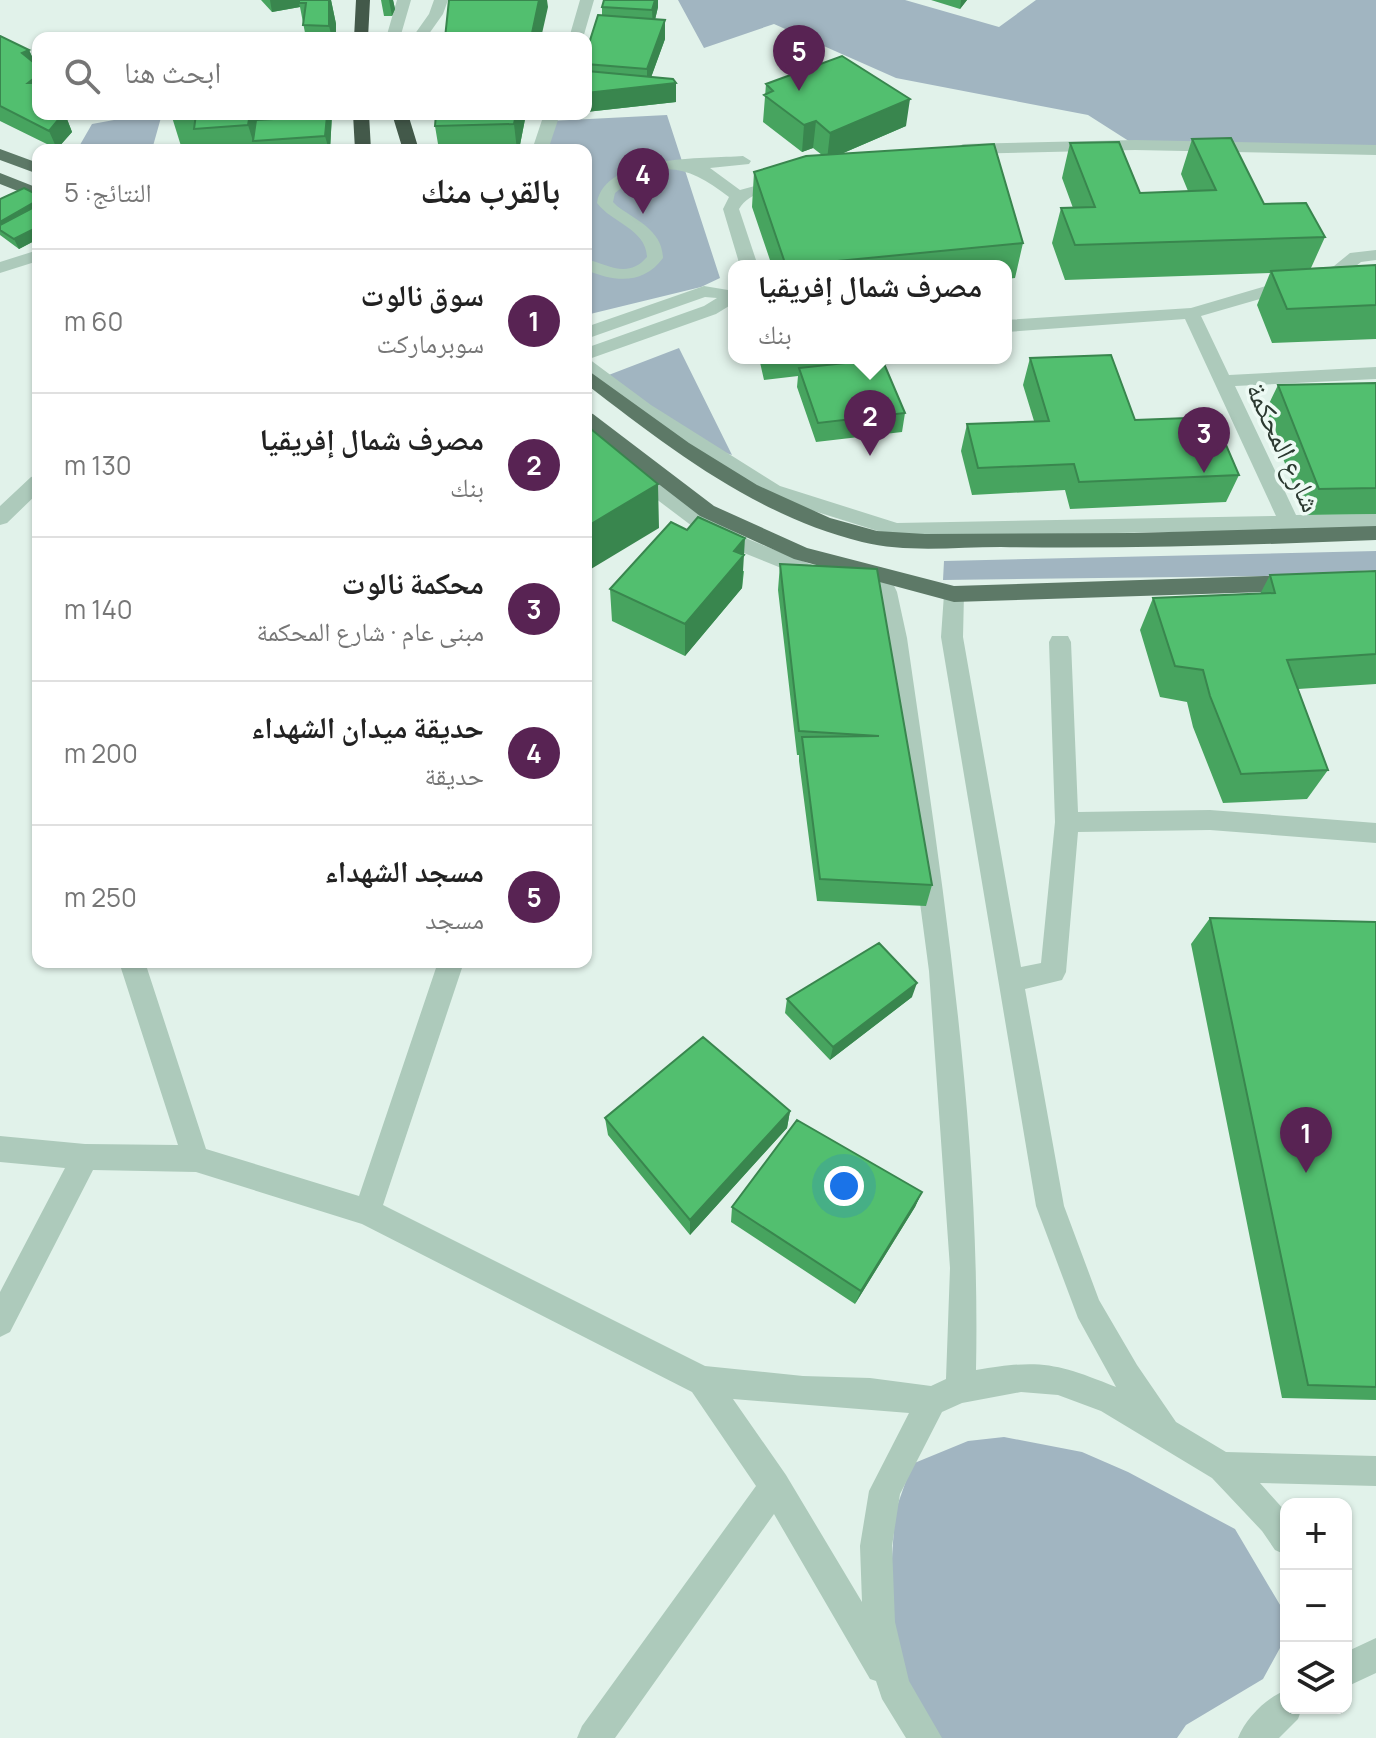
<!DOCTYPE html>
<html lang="ar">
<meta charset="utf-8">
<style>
:root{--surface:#fff;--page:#f2f2f2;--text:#222;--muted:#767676;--line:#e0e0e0;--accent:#582353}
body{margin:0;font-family:Manrope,"Noto Naskh Arabic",sans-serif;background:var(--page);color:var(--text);direction:rtl}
.controls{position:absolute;right:24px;bottom:24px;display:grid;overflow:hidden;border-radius:16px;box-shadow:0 2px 6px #0004}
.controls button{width:72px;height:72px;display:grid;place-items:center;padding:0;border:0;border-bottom:2px solid var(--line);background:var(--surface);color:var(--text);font:40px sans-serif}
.you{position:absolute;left:844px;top:1186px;width:28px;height:28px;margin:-20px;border:6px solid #fff;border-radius:50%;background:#1a73e8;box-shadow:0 0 0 12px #1a73e833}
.badge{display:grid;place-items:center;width:52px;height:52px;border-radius:50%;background:var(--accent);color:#fff;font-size:26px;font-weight:700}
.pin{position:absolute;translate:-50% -66px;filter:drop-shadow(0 2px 4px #0008)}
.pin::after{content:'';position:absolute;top:42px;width:28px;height:24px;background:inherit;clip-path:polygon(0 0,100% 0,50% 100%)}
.popup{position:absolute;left:728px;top:260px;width:284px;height:104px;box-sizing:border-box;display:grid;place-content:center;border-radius:16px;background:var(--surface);filter:drop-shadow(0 2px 6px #0005);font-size:26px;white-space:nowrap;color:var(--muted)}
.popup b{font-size:30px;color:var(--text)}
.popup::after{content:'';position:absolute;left:50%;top:100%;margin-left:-16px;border:16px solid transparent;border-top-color:var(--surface)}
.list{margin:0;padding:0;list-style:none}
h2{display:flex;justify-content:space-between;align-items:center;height:104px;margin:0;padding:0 32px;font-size:34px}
h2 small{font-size:26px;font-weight:400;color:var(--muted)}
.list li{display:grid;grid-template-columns:52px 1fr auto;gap:24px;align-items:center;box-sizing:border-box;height:144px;padding:0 32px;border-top:2px solid var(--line)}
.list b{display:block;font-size:30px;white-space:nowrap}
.list p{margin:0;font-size:26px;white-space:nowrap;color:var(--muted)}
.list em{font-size:26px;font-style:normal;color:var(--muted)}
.icon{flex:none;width:44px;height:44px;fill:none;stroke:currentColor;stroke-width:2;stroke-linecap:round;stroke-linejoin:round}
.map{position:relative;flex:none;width:1376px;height:1738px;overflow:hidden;direction:ltr}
.search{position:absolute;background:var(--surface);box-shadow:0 2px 6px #0004;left:32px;top:32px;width:560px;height:88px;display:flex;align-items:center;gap:20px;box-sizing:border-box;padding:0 28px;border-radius:16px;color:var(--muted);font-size:30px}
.panel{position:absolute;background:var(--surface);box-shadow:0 2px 6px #0004;left:32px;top:144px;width:560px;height:824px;border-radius:16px;direction:rtl}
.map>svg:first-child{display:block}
.green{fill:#a1b5c1}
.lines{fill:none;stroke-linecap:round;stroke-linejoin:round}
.minor{fill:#adcabb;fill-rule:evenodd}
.major{fill:#5d7967;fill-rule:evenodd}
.highway{fill:#43594a;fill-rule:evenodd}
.wall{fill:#47a45f}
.shaded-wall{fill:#39864e}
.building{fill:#52bf6f;stroke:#39864e;stroke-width:2}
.labels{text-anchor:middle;stroke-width:7;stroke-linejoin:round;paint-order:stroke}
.street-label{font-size:28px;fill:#2b3930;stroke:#edfaf4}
</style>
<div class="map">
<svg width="1376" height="1738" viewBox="0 0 1376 1738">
<rect width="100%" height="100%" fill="#e1f2ea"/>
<path class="green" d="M678 0H905L999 27 1036 0H1376V150L1135 145 1088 115 896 78 774 24 704 48Z
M147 114H162L153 146 139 150H77L92 124Z
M667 115 720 278 701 287 586 315V150H540L550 121Z
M679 348 732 455 680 438 593 381Z
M1376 551V570L1264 576 943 580 944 561Z
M1004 1437 1082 1452 1128 1472 1235 1529 1286 1615V1637L1263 1679 1186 1725 1177 1738H930L886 1650 895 1512 912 1464 968 1441Z"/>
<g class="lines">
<path class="minor" d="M397 0H411L400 38H386Z
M434 0H448L443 14 426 38H412L429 14Z
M580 0H594L583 38H569Z
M544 114H560L548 150H532Z
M1135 140 1376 145V155L1135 150 963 154 955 149 963 144Z
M743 156 751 161 749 164 710 168 740 190 785 178 793 183 791 186C772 191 749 191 739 209L758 266H740L723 209 729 197C689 166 659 156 615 193L613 202 617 206C637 221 662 230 663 258 643 285 615 282 586 270V259C609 265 628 279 647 257 646 229 612 223 597 203 605 154 705 159 743 156Z
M38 250V261L0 273V262Z
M1376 250V260L1361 262 1346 274 1201 316 1229 375 1376 367V379L1235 386 1296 515 1376 514V528L1302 529 1305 535 1302 540H1288L1283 530 897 537 766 496 637 413 586 373V348L704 306 717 298 705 297 586 339V327L704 286 734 291V303L716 314 589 359 651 405 780 486 897 523 1276 516 1185 319 1006 332V320L1191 308 1334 266 1350 253Z
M586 430 593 431 706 516 748 539 830 572 833 577 830 582H816L734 549 692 526 586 446Z
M38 475V493L7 523 0 525V506L31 477Z
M879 567 886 569 897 592 907 638C942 881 981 1124 976 1370 1040 1359 1057 1363 1116 1387L1078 1318 1036 1206 941 637 944 594 947 589H961L964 594 963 637 1021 967 1041 963 1055 822 1049 642 1052 636H1068L1071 642 1078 812 1210 810 1376 823V843L1210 830 1078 832 1066 972 1062 980 1025 989 1064 1206 1099 1300 1137 1365 1176 1422 1226 1452 1376 1456V1486L1260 1483 1286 1512V1555L1275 1550 1262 1531 1212 1478 1101 1411 1058 1395 1021 1392 962 1403 942 1412 900 1494 892 1546 895 1622 909 1681 942 1738H906L882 1699 876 1681 870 1679 774 1514 615 1738H577L582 1726 756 1486 692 1392 362 1224 196 1172 93 1170 10 1332 0 1337V1292L65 1168 0 1162V1136L85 1144 178 1145 119 962H145L206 1149 359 1196 438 962H464L383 1205 705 1366 803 1376 870 1378 931 1386 946 1379 950 1268 929 971 885 638 877 592 869 574 872 569ZM733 1399 909 1413 869 1491 860 1546 862 1602 786 1475Z
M1376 1638V1673L1346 1687V1652Z
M1286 1690V1708H1302L1298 1719 1279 1738H1238C1246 1718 1266 1698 1286 1690Z"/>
<path class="major" d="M0 149 38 163V174L0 160Z
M0 173 38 188V199L0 184Z
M586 369 689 443 757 485 830 518 877 531 925 534 1134 533 1376 526V540C1251 545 1126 549 1001 547 955 547 907 553 862 542 757 516 670 449 586 384Z
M586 412 593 414 714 506 807 548 954 586 1298 575 1305 578 1308 583 1305 588 1298 591 954 602 794 559 700 516 586 428Z"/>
<path class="highway" d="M356 0H370L368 38H354Z
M353 114H369L371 150H355Z
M392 114H408L419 150H403Z"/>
</g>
<path class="wall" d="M261 0H331L336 24V38H306L300 7 272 12Z
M381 0H393L395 9 392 16H384Z
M931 0H967L960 9Z
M602 7H658L655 20 665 39 651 77 676 102 586 112V53L602 15Z
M0 36 29 50 35 63 38 114H65L72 132 57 149 0 121Z
M766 84 906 126 841 154 1023 243 1015 278 1006 279V266H772L752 207 754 172 822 155 813 148 802 152 763 122Z
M171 114H332L330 150H201L199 144 181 146Z
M526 114 519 150H439L435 126Z
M1192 139 1264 204 1325 237 1311 268 1376 265V339L1272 343 1257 305 1270 273 1065 280 1052 243 1061 208H1073L1062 178 1070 143 1140 193 1188 191 1181 174Z
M38 195V239L19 249 0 235V199Z
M759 358H875L905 413 902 432 816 442 797 387 798 376 764 380Z
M1030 358 1135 420 1239 475 1226 502 1070 509 1065 490 972 495 961 451 967 424 1034 421 1023 385Z
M1376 383V514L1305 515 1265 412 1278 385Z
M780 564 877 569 932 885 926 906 817 901 799 761V755H797L778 590Z
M744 571 742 588 685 656 612 621 610 589Z
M1376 571V684L1298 689 1328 770 1307 799 1223 803 1193 727 1187 702 1160 697 1140 630 1153 598 1260 594 1270 575Z
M1210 918 1376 922V1400L1282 1398 1191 944Z
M912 997 830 1060 785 1013 787 999Z
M790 1111 787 1128 690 1235 608 1135 605 1118Z
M922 1192 915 1207 855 1304 731 1222 732 1207Z"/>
<path class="shaded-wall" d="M270 0H312L306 3H299L300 7 272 12Z
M329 0H331L336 24V38H332L329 26Z
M389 0H393L395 9 392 16Z
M539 0H547L548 7 541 38H531Z
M655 0H658V7L653 28 652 10Z
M961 0H967L960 9Z
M665 20V39L648 86 676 83V102L586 112V93L647 86V69Z
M29 50 37 68 22 53Z
M38 75V100L28 83Z
M910 99 906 126 827 160 830 133Z
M63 114H65L72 132 57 149 49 131Z
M250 114H254L261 140 253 141 248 125Z
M326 114H332L330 150H329L325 136Z
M516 114H526L519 150H517L514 124Z
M816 121 813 148 802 152 804 125Z
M38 200V212L0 230V222Z
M38 227V239L19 249 14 239Z
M658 484 659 528 586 572V527Z
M745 538 742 588 685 656V624L734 551Z
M917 983 912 997 830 1060 833 1047Z
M790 1111 787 1128 690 1235V1220Z
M922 1192 915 1207 855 1304 861 1291Z"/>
<path class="building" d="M299 0H329V26L303 25 306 3H299Z
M449 0H539L531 38H445Z
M604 0H655L652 10 602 7Z
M598 15 665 20 647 69 586 64V53Z
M0 36 29 50 22 53 38 66V75L28 83H37L38 84V114H63L49 131 0 106Z
M842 56 910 99 830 133 816 121 804 125 764 95 773 91 766 84Z
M587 71 673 79 676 83 586 93Z
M196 114H250L248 125 194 129Z
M436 114H516L514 124 435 126Z
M327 116 325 136 253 141 256 120Z
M1231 138 1264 204 1306 203 1325 237 1075 245 1061 208 1095 207 1070 143 1119 142 1140 193 1216 190 1192 139Z
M994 144 1023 243 786 266 754 172 806 156Z
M24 188 38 195V200L0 222V199Z
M38 205V227L14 239 0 230V225Z
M1376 265V305L1287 309 1271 271Z
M1111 355 1135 420 1214 417 1239 475 1079 482 1074 464 978 468 967 424 1049 421 1030 358Z
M882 359 905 413 818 423 799 368Z
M1376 383V488L1319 489 1278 385Z
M586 425 658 484 586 527Z
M698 517 745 538 734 551 744 555 685 624 610 589 671 522 687 530Z
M780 564 877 569 932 885 820 879 802 737 879 736 799 731Z
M1376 571V654L1287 660 1328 770 1241 774 1210 696 1203 670 1175 666 1153 598 1275 593 1270 575Z
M1210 918 1376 922V1387L1308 1385Z
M879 943 917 983 833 1047 787 999Z
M703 1037 790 1111 690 1220 605 1118Z
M797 1120 922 1192 861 1291 732 1207Z"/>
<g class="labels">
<g class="street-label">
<text transform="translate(1284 447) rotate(65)" y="10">شارع المحكمة</text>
</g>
</g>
</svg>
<div class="controls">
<button>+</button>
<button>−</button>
<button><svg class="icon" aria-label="layers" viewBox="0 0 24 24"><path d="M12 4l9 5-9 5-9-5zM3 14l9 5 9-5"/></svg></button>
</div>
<div class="you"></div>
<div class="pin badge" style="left:1306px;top:1173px">1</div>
<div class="pin badge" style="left:870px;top:456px">2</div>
<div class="popup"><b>مصرف شمال إفريقيا</b>بنك</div>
<div class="pin badge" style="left:1204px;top:473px">3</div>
<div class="pin badge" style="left:643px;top:214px">4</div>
<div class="pin badge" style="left:799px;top:91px">5</div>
<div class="search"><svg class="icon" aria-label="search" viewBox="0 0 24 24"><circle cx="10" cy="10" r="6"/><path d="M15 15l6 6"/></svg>ابحث هنا</div>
<section class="panel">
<h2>بالقرب منك<small>النتائج: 5</small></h2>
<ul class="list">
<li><span class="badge">1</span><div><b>سوق نالوت</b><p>سوبرماركت</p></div><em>60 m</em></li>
<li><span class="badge">2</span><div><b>مصرف شمال إفريقيا</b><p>بنك</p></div><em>130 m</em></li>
<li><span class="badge">3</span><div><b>محكمة نالوت</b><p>مبنى عام · شارع المحكمة</p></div><em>140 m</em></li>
<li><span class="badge">4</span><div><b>حديقة ميدان الشهداء</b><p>حديقة</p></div><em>200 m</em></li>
<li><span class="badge">5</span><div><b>مسجد الشهداء</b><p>مسجد</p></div><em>250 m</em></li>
</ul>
</section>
</div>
